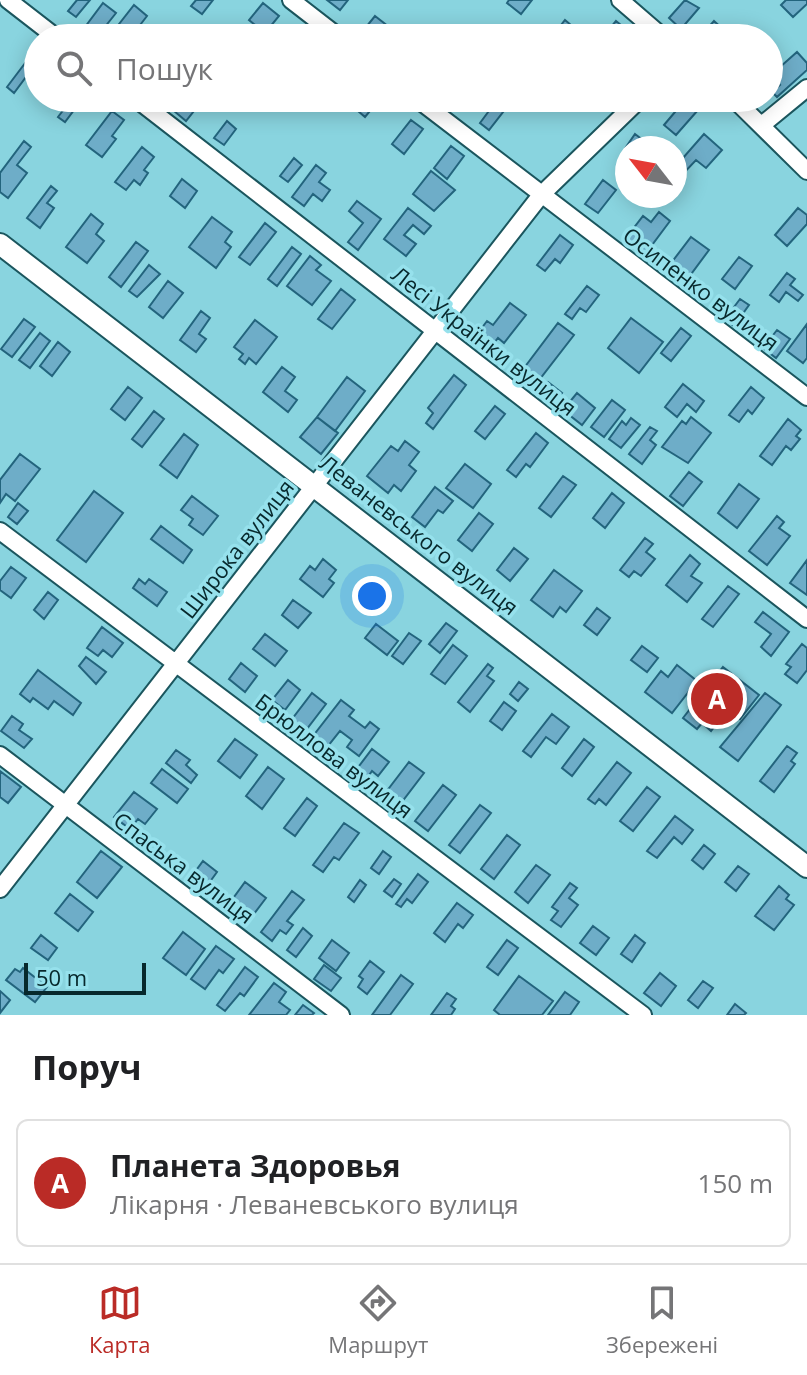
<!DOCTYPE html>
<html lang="uk">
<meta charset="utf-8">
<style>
:root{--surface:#fff;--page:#f2f2f2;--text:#202124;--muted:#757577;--line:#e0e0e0;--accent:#ba2b26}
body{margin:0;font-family:"Open Sans",sans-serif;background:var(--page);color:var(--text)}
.compass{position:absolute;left:615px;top:136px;width:72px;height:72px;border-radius:50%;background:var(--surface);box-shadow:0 4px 20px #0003;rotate:301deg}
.scale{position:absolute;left:24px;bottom:20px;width:122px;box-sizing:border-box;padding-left:8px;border:4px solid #07282c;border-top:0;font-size:22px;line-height:28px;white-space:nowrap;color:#07282c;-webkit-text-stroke:6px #96e1ec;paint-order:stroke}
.you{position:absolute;left:372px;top:596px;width:28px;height:28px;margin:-20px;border:6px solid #fff;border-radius:50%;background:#1a73e8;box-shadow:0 0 0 12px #1a73e833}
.badge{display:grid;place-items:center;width:52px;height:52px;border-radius:50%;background:var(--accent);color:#fff;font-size:26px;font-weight:700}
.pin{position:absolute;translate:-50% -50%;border:4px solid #fff;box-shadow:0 2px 8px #0006}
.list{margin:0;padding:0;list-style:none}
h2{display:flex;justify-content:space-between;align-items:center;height:104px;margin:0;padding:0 32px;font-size:34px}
h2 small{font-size:26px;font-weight:400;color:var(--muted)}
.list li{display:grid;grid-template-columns:52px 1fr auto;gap:24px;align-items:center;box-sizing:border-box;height:128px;margin:0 16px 16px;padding:0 16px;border:2px solid var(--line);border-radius:12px}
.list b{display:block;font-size:30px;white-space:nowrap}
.list p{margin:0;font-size:26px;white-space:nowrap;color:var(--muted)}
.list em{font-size:26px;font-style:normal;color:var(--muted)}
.icon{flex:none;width:44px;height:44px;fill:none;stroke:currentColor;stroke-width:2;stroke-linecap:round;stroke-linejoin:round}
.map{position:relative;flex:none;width:807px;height:1015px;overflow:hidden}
.search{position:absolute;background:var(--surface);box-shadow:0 4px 20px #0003;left:24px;right:24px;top:24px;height:88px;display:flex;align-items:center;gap:20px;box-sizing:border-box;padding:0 28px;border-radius:44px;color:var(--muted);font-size:30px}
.sheet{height:248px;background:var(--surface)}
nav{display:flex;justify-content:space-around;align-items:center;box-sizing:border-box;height:112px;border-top:2px solid var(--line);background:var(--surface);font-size:22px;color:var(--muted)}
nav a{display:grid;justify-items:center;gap:4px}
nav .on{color:var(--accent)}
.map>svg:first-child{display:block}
.building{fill:#6eadc8;stroke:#23647d;stroke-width:2}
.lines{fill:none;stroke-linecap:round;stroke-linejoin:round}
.minor-casing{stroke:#1b565e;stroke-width:20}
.tertiary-casing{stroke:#1b565e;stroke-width:24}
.minor{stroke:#fff;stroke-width:16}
.tertiary{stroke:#fff;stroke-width:20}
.labels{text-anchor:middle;stroke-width:7;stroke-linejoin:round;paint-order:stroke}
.street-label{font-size:22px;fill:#07282c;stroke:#96e1ec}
</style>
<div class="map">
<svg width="807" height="1015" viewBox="0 0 807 1015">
<rect width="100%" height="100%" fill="#89d4df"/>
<path class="building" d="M77 0H90L76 17 68 11Z
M196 0H213L202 14 191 6Z
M327 0H348L340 10Z
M509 0H532L521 14 507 3Z
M685 0 699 8 681 29 669 18Z
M786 0H807V4L793 17 781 5Z
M103 3 116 13 96 38H91L82 31Z
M263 3 279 16 265 33 249 20Z
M134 5 147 16 130 38H118L112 33Z
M375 16 389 27 380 38H370L362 32Z
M565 20 585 37 584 38H551Z
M616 21 637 38H602Z
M714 21 724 30 717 38H699Z
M35 50 38 74 35 78 29 73 14 93 7 87Z
M797 52 807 63V70L777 97 772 92 780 85 771 75Z
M60 98H83L65 122 58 117 68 104Z
M185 98H213L203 110 198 106 186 121 174 111Z
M366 98 379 100 365 117 357 110Z
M494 98H514L489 130 480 123 497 100Z
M686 99 698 110 676 135 664 125Z
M112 111 124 120 112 136 116 139 102 157 86 145Z
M411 120 423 129 404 154 392 144Z
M227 121 236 129 224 145 214 138Z
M635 134 653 148 626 147Z
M704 134 722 150 706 168 696 160 681 176 675 167Z
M24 141 31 147 17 165 27 173 8 198 0 192V173Z
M451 146 464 156 447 179 434 168Z
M142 147 154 157 144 170 148 173 140 185 134 180 126 190 115 182Z
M294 158 302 165 288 182 280 176Z
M316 165 326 173 319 182 330 190 322 201 313 194 304 206 292 197Z
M431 171 455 190 434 211 413 194Z
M182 179 197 191 185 208 170 196Z
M603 180 616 190 598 213 585 204Z
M51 186 57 191 47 203 54 208 40 228 27 218Z
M357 201 381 219 358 250 348 242 363 223 349 211Z
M408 208 431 226 424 234 413 225 404 235 416 244 406 256 384 239Z
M798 208 807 215V224L787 246 775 235Z
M659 212 670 221 646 253 626 238 643 216 651 222Z
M91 214 103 224 96 234 104 241 87 263 66 247Z
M212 217 232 232 225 242 231 247 216 268 189 247Z
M265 223 276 232 250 265 239 257Z
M560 235 573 245 560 263 555 259 545 271 537 265Z
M691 237 709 250 683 285 665 271Z
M136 242 148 251 121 287 109 277Z
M292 247 301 254 277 286 268 279Z
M310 256 321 265 316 270 331 281 312 305 287 286Z
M739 257 752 266 735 289 722 279Z
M149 265 160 274 137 297 129 291Z
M787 273 795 279 790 285 803 295 798 301 786 292 779 302 770 295Z
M168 281 183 293 163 318 149 307Z
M587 286 599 295 586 312 580 308 572 319 565 314Z
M341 289 355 300 332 329 318 319Z
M740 299 749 305 734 326 725 319Z
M510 303 526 315 504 343 498 338 486 353 472 341 487 321 493 325Z
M201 311 210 318 199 334 206 339 196 352 180 340Z
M631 318 663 342 639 373 608 348Z
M24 319 35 327 12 357 1 349Z
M255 320 277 337 256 364 249 358 245 364 239 359 243 354 234 347Z
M558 323 574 335 536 384 521 372Z
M807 324V358L803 363 787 351Z
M681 328 691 336 671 361 661 353Z
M777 330 790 339 776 358 763 348Z
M40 333 50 341 30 368 19 360Z
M58 342 70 352 52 376 40 366Z
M282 367 295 377 285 391 297 400 288 412 263 392Z
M454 375 466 385 433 429 426 423 433 413 428 408Z
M347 377 365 391 335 431 317 417Z
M548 382 562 393 553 405 538 393Z
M683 384 704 401 696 412 687 404 677 417 665 407Z
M128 387 142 398 125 420 111 409Z
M751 387 764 398 752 414 748 410 739 422 729 415Z
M577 393 595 408 582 425 563 410Z
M612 400 625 410 604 437 591 427Z
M495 406 505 414 485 439 475 431Z
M154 411 164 419 142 447 132 439Z
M317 417 338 433 321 454 300 437Z
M691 417 711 433 688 463 662 447 682 421 686 424Z
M631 418 640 425 621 448 609 439 622 421 626 425Z
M788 419 801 430 796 436 800 439 791 450 786 446 772 465 760 456Z
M650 427 657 431 650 440 656 445 642 464 629 454Z
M536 433 548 443 530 467 526 464 516 477 507 470Z
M184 434 198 445 177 478 160 465Z
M405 441 419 452 409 465 416 471 401 491 394 485 388 493 367 476 391 446 398 451Z
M20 454 40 469 15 501 6 494 0 503V480Z
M465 464 491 484 473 508 446 488Z
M689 472 702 482 683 506 670 496Z
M563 476 576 485 551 517 539 508Z
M739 484 759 499 737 528 718 513Z
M435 487 453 501 443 513 438 510 425 527 412 517Z
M94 491 123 513 86 562 57 540Z
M612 493 624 503 605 528 593 518Z
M192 496 218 516 203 535 189 525 193 519 181 510Z
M18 503 28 511 17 524 8 517Z
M479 513 493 524 472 551 458 540Z
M777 516 784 522 779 528 790 536 767 565 749 551Z
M161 526 192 550 183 563 151 539Z
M645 538 653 544 646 552 655 559 641 576 634 571 629 577 620 570Z
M514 548 528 559 510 581 497 570Z
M690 555 700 564 691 576 702 583 687 602 666 585Z
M323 559 336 570 329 579 334 583 323 597 300 579 310 566 315 570Z
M807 560V595L790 583Z
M11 567 26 578 11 598 0 590V581Z
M554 570 582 591 566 612 560 607 553 617 531 600Z
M139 579 145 584 149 579 167 592 157 606 133 588Z
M728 586 739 594 713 627 702 619Z
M48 592 58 600 44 619 34 610Z
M293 600 311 613 298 628 282 615Z
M597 608 610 618 597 635 584 625Z
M763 612 789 632 771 656 761 647 771 634 755 622Z
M446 623 457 631 440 653 429 644Z
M376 624 398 641 387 655 365 638Z
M102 627 123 643 112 657 103 650 98 656 87 648Z
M409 633 421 641 403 664 392 656Z
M265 634 287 651 275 666 253 649Z
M802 644 807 648V670L797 683 785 674 791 667 786 664Z
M453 645 467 656 445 684 431 674Z
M642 646 658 658 647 672 631 660Z
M86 657 106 672 96 684 79 666Z
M241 663 257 676 245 692 229 679Z
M488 664 493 668 487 676 494 681 470 712 458 702Z
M677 665 697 681 672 713 645 692 661 671 668 677Z
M723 667 759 695 740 719 728 709 711 731 702 723 697 729 683 718Z
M38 670 81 703 73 715 54 701 48 709 33 698 30 702 20 694Z
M288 680 300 690 285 710 272 700Z
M519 682 528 689 518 701 510 694Z
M312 693 326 704 303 734 289 723Z
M765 693 781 705 738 761 720 747Z
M341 700 354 710 349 716 365 728 370 722 379 729 359 756 347 747 352 740 340 731 320 756 306 745Z
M504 702 516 711 502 730 490 721Z
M552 714 569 727 556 744 546 737 531 757 523 751Z
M12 716 23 724 19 730 32 739 24 748 1 731Z
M235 739 257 755 240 778 218 761Z
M584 739 594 747 572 776 562 768Z
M787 746 797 753 791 761 795 764 774 792 760 781Z
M372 749 389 762 378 776 372 771 367 778 356 770Z
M176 750 190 760 186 765 197 775 191 783 166 763Z
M409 762 424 773 398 807 383 796Z
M617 762 631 773 606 805 599 799 595 804 588 799Z
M268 767 284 779 262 809 246 796Z
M162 769 188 789 177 803 151 783Z
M0 771 21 787 8 803 0 797Z
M443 785 456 795 428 831 415 821Z
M647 787 660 797 633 831 620 821Z
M134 792 157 809 145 824 138 819 130 829 114 817Z
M307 798 317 806 295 836 284 828Z
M480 805 491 813 460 853 449 845Z
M675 816 693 830 682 844 674 837 657 858 647 851Z
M344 823 359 833 339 860 334 857 323 872 313 865Z
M507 835 520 845 494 879 481 869Z
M704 845 715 854 703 869 692 860Z
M101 851 122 867 97 898 77 882Z
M383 851 391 857 379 874 371 868Z
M203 861 217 872 204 890 189 880Z
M536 865 550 875 528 903 515 892Z
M738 866 749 874 736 891 725 882Z
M418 874 428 882 412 903 407 899 401 907 396 904Z
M394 879 401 884 392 897 384 891Z
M360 880 366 885 354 902 348 897Z
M245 882 266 898 247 923 226 908Z
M570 883 577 888 569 898 578 905 561 927 551 920 558 911 552 907Z
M779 886 789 895 786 899 794 905 774 930 755 916Z
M292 891 304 900 287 921 293 925 286 934 280 930 272 941 261 932Z
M70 894 93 912 78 931 55 913Z
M457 903 473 915 463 928 458 924 445 942 434 933Z
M593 926 609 938 596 955 580 943Z
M303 928 312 936 296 957 287 950Z
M183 932 205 949 186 975 163 958Z
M41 935 57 948 48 960 31 948Z
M635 935 645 943 632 962 621 954Z
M332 940 349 953 336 971 319 958Z
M507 940 518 948 498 975 487 967Z
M216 946 234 959 223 973 219 970 205 989 191 979Z
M370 961 384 972 367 994 358 987 363 979 359 976Z
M324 965 341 978 331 991 314 979Z
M245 967 258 977 244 996 240 993 225 1011 217 1005Z
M23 968 47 987 35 1002 6 980 15 969 20 972Z
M660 973 676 986 661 1006 644 993Z
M401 975 413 984 390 1015H372Z
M519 976 553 1001 542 1015H500L494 1010Z
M703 981 713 988 698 1008 688 1000Z
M274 983 286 992 279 1002 290 1010 286 1015H249Z
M0 991 10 1000 0 1013Z
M565 992 579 1002 570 1015H548Z
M447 993 456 999 451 1006 455 1009 451 1015H431Z
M735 1004 746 1013 744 1015H727Z
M303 1005 314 1013 312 1015H295Z"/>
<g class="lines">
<g class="minor-casing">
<path id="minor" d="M8 0 57 38
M291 0 340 38
M620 0 664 38
M135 98 807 619
M416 98 807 397
M733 98 807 171
M763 124 807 88
M0 531 643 1015
M0 755 341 1015
M0 889 541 195 641 98"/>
</g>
<g class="tertiary-casing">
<path id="tertiary" d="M0 244 807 867"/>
</g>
<use href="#minor" class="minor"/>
<use href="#tertiary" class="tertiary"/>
</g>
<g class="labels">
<g class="street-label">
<text transform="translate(701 289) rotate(37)" y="8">Осипенко вулиця</text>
<text transform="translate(484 341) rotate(38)" y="8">Лесі Українки вулиця</text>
<text transform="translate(419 535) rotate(38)" y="8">Леваневського вулиця</text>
<text transform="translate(237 549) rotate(-52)" y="8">Широка вулиця</text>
<text transform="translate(334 756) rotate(37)" y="8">Брюллова вулиця</text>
<text transform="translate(184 868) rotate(37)" y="8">Спаська вулиця</text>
</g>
</g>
</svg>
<svg class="compass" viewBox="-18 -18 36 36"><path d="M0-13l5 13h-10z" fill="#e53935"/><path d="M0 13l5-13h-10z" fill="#757577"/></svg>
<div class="scale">50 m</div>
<div class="you"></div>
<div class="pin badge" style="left:717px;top:699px">A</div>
<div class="search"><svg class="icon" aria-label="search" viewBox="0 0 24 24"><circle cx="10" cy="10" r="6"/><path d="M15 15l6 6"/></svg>Пошук</div>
</div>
<section class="sheet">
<h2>Поруч<small></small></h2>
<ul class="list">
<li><span class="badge">A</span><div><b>Планета Здоровья</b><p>Лікарня · Леваневського вулиця</p></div><em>150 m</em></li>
</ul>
</section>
<nav>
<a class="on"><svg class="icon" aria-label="map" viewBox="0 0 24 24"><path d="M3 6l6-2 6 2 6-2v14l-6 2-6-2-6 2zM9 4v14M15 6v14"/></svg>Карта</a>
<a><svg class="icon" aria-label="directions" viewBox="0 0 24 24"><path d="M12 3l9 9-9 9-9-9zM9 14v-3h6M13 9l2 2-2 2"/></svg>Маршрут</a>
<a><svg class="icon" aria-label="saved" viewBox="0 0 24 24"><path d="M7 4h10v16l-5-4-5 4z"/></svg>Збережені</a>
</nav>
